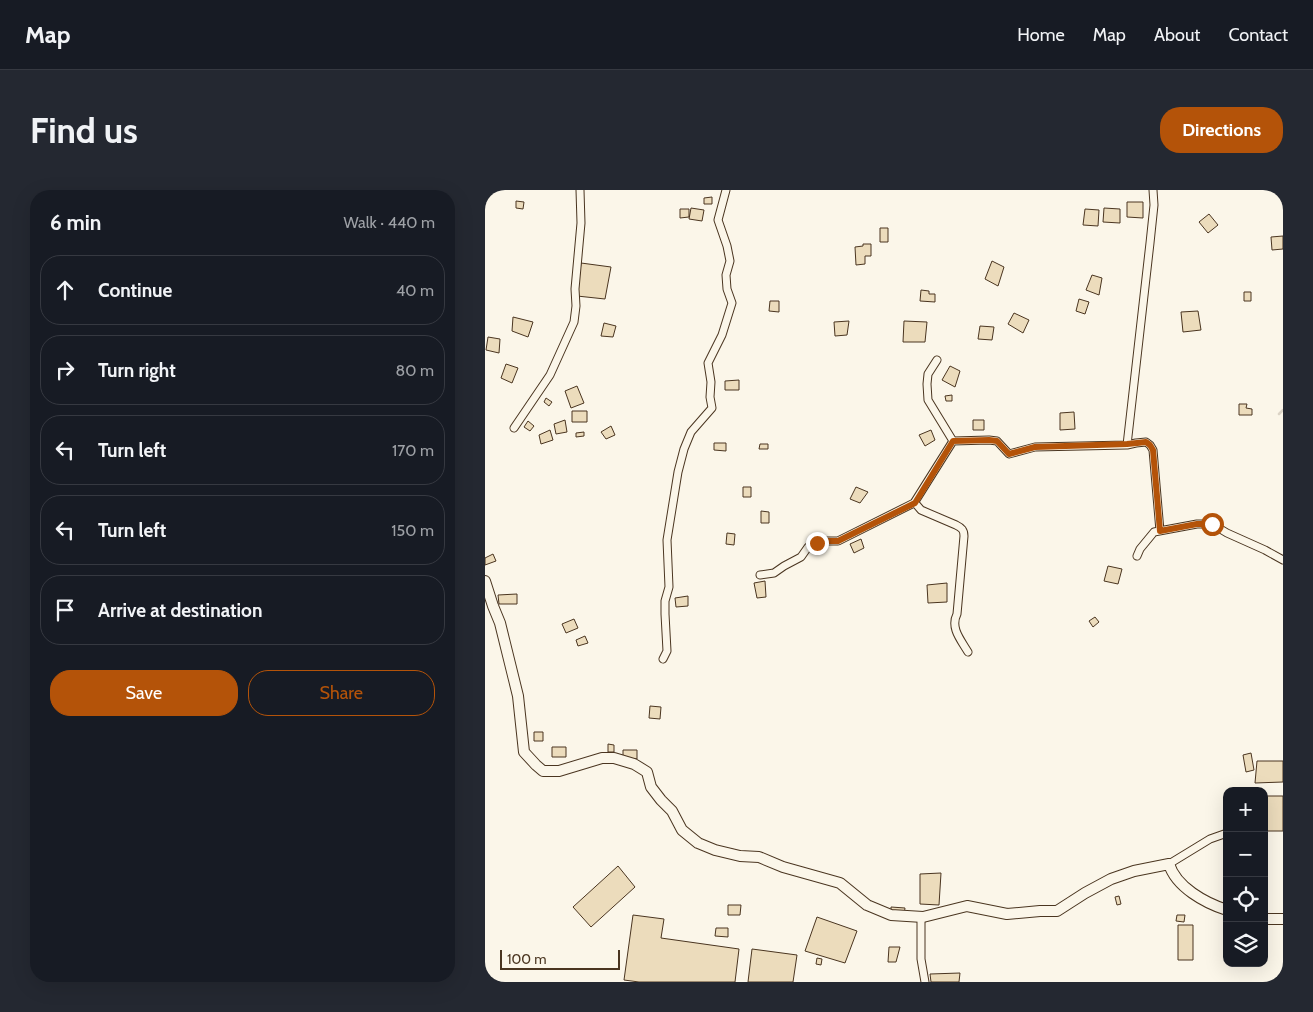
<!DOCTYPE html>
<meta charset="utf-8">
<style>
:root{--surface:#171b24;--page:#242831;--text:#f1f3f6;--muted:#9ea1a6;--line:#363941;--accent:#b45309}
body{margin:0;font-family:Cabin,sans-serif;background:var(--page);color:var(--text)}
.controls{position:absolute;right:15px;bottom:15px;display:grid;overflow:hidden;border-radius:10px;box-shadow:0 5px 20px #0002}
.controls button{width:45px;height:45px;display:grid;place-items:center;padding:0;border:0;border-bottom:1px solid var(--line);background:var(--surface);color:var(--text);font:25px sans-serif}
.scale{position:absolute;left:15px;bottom:12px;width:120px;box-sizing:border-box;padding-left:5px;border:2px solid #4a3520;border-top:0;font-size:14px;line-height:18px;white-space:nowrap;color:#4a3520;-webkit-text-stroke:4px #fbf6e9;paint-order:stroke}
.stop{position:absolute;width:15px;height:15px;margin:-11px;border:4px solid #b45309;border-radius:50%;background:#fff}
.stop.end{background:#b45309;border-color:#fff;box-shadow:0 1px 5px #0008}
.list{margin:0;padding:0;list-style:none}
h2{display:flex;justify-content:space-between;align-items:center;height:65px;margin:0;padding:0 20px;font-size:21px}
h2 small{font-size:16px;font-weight:400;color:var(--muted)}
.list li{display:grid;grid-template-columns:32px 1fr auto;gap:15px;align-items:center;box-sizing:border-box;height:70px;margin:0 10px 10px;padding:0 10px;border:1px solid var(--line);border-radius:20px}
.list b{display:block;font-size:19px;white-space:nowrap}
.list em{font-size:16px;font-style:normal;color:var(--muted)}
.actions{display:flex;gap:10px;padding:15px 20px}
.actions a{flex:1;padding:11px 0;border:1px solid var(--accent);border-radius:20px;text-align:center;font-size:18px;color:var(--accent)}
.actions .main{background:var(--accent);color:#fff}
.icon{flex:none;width:28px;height:28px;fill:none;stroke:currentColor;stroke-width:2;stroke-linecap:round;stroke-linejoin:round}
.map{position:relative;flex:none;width:798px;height:792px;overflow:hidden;border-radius:20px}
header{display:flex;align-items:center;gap:30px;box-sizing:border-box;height:70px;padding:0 25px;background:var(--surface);border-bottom:1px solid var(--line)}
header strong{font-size:24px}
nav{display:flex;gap:28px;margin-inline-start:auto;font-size:18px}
.intro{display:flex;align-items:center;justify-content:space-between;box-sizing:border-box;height:120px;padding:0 30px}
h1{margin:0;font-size:35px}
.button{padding:12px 22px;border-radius:20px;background:var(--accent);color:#fff;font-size:18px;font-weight:700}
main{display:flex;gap:30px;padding:0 30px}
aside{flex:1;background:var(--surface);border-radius:20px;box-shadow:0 5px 20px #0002}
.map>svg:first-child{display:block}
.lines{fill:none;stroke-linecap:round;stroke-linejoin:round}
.stream{stroke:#dcd4c6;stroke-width:2.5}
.building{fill:#ecdcbc;stroke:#4a3520}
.street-casing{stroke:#4a3520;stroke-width:9}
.secondary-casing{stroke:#4a3520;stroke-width:12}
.street{stroke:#fbf6e9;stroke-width:7}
.secondary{stroke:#fbf6e9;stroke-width:10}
.route{stroke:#b45309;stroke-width:6}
</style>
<header>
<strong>Map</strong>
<nav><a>Home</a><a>Map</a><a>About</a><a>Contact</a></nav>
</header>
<div class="intro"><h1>Find us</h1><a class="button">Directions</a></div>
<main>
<aside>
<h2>6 min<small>Walk · 440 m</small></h2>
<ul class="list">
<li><svg class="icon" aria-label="ahead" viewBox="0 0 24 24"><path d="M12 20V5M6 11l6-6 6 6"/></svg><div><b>Continue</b></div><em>40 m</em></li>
<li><svg class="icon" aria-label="right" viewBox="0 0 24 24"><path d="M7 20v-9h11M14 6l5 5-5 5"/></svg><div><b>Turn right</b></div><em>80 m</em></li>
<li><svg class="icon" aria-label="left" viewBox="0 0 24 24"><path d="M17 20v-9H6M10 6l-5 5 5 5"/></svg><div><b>Turn left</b></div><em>170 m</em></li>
<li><svg class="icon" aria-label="left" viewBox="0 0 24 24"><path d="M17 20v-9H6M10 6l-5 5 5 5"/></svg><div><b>Turn left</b></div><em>150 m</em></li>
<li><svg class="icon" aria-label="arrive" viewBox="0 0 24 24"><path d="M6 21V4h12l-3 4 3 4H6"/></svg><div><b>Arrive at destination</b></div></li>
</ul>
<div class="actions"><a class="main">Save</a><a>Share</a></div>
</aside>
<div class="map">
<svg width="798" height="792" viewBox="0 0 798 792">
<rect width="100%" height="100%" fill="#fbf6e9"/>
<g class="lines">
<path class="stream" d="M794 224 798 220"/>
</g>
<path class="building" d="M227 7V14H219V8Z
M31 11 39 12 38 19 31 18Z
M642 12H658V28L642 27Z
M206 18 219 20 217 31 204 29Z
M619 18 635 19V33L618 32Z
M195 19H204V27L195 28Z
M600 19 614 20 613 36 598 35Z
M724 24 733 35 723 43 714 32Z
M395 38H403V52H395Z
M798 46V59L787 60 786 47Z
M378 54H386V66H380V74L371 75 370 57 378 56Z
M507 71 519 77 513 96 500 89Z
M96 73 126 77 120 109 92 106Z
M607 85 617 88 614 105 601 100Z
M436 100 444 101V104H450V112L435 111Z
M759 102H766V111H759Z
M594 109 604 112 600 124 591 121Z
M285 111H294V122L284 121Z
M713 121 716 140 698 142 696 122Z
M529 123 544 130 538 143 523 134Z
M28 127 48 132 43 147 27 141Z
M364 131 362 145 350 146 349 132Z
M419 131 442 132 440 152H418Z
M119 133 131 136 128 147 116 146Z
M495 136 509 137 507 150 493 149Z
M3 147 15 149 14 163 1 160Z
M21 174 33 178 27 193 16 188Z
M465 176 475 181 470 197 457 190Z
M254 190V200H240V191Z
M92 196 99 213 86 218 80 201Z
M467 205V211H461L460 206Z
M61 208 67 212 64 216 59 212Z
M754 214H762L761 218 767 219V225H754Z
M87 221H102V232H87Z
M589 222 590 239 575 240V223Z
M80 230 82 242 71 244 69 234Z
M488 230H499V240H488Z
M43 231 49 236 45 241 39 237Z
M126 236 130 245 121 249 116 242Z
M65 240 68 250 56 254 54 245Z
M446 240 450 250 440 256 434 245Z
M99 242V246L91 247V243Z
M229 253H241V261L229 260Z
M275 254H283V259H274Z
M258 297H266V307H258Z
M371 297 383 302 375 313 365 309Z
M276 321 284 322V333H276Z
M242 343 250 344 249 355 241 354Z
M376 349 379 358 369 363 365 354Z
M8 364 11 371 0 375V368Z
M623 376 637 379 633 394 619 391Z
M280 391 281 407 272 408 269 393Z
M462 393V412L443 413 442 395Z
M32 404V414H14L13 405Z
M203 406V416L191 417 190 408Z
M610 427 614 432 608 437 604 431Z
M89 429 93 438 81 443 77 434Z
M100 446 103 453 93 456 91 450Z
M165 516 176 517 175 529 164 528Z
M49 542H58V551H49Z
M123 554 129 555V562H123Z
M67 557H81V567H67Z
M138 560H152V569L138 568Z
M766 563 769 580 761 582 758 565Z
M772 571H798V592L770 593Z
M779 606H798V641H779Z
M133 676 150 697 106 737 88 717Z
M456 683 454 715 435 714V684Z
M634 706 636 714 632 715 630 707Z
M243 715H256L255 725H243Z
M406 717 420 718 419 725 406 724Z
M148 725 179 729 176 748 254 759 250 792H154L139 790Z
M692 725H700L699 732 691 731Z
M332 727 372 741 360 773 320 761Z
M693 735H708V770H693Z
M231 738H243V747L230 746Z
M404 757H415L411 772H403Z
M267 759 312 765 308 792H263Z
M332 768 337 769 336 775 331 774Z
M475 783 474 792H446L445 784Z"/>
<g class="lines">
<g class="street-casing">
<path id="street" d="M29 238 65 185 89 132 91 116 90 99 96 33 95 0
M468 251 504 250 512 251 524 264 550 257 642 255 651 253 661 252 665 255 668 260 675 341
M642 255 665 53 669 15 668 0
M430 313 436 320 471 335C477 338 479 340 479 346L472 424C465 438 476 450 483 462
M652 366 655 359 669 342 712 334H727L742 343 780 360 798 370
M275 385 289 383 299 376 316 367 323 357 341 351H353L429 313 468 251 443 210 442 194 443 184 452 170
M178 469 182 461 180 424V411L184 397 182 350 193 282 199 259 206 242 227 218 225 207 226 192 223 173 237 145 247 113 242 99 241 85 245 71 242 56 233 30 241 0
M684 674 725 649 742 643
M436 726V769L440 792"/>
</g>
<g class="secondary-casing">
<path id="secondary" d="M0 391 8 416 15 433 33 506 39 562 51 575 58 581H74L117 568H129L149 574 162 582 166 597 176 610 187 621 197 640 213 653 230 660 255 666 274 667 298 677 355 693 382 715 406 725 438 727 482 716 522 724 555 721H572L600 703 626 689 649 681 684 674C691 697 720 713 742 720
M779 729H798"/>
</g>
<use href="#street" class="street"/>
<use href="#secondary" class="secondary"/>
</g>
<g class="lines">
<path class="route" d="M332 353 341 351H353L430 313 468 251 504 250 512 251 524 264 550 257 642 254 652 253 661 252 665 255 668 260 675 341 712 334H727"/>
</g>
</svg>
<div class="controls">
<button>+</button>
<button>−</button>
<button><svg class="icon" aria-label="locate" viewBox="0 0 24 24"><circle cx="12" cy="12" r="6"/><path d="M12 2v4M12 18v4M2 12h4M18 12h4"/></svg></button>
<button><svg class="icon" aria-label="layers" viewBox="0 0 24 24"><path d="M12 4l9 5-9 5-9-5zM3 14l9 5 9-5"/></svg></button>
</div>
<div class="scale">100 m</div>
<div class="stop" style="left:727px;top:334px"></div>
<div class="stop end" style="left:332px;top:353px"></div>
</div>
</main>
